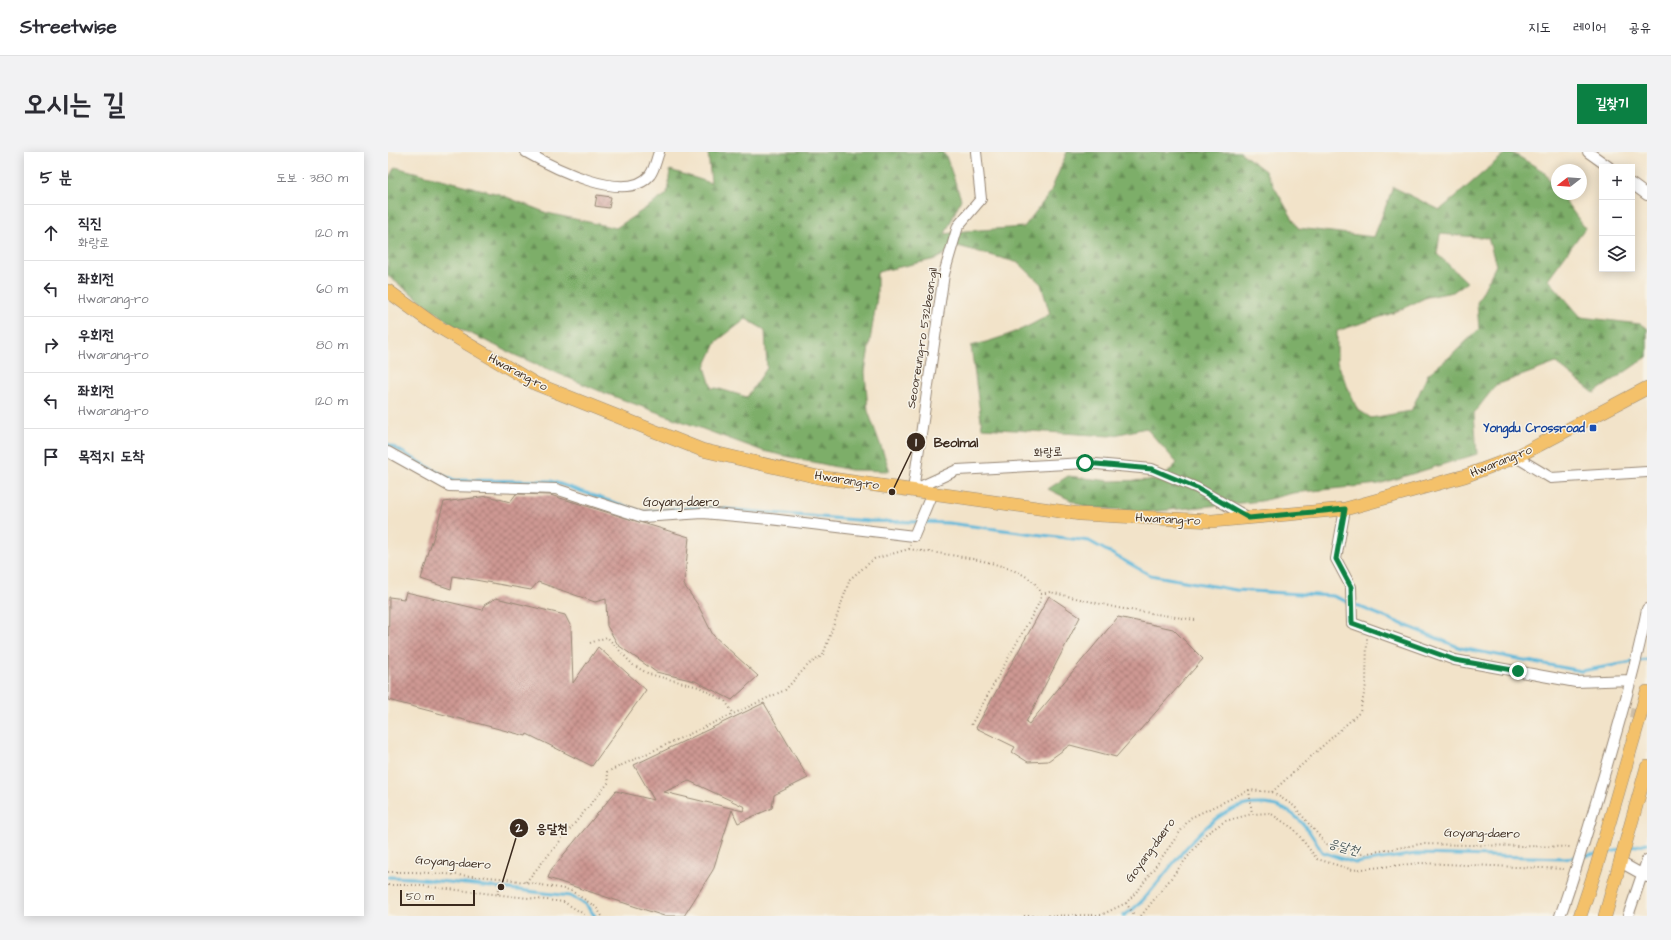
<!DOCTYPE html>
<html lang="ko">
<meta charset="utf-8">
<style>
:root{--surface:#fff;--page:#f2f2f3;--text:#2b2b33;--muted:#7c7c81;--line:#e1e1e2;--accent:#0b8043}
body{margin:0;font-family:"Architects Daughter","Poor Story",sans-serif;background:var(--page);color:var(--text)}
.controls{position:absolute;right:12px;top:12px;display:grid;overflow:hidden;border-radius:0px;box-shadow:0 2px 10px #0003}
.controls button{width:36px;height:36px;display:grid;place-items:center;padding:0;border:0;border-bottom:1px solid var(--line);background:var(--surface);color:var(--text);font:20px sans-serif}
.compass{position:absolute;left:1163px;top:12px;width:36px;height:36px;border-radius:50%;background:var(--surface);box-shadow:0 2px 10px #0003;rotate:253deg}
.scale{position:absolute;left:12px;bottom:10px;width:75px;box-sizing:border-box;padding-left:4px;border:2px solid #3b2a1e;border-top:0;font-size:11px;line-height:14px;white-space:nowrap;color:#3b2a1e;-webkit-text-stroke:3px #f7f3e8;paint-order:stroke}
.stop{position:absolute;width:12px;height:12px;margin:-9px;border:3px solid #0b8043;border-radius:50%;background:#fff}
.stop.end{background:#0b8043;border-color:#fff;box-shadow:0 1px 4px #0008}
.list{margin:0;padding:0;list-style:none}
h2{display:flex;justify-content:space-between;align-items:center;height:52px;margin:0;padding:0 16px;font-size:17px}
h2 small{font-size:13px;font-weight:400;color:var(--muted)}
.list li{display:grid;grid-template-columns:26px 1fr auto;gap:12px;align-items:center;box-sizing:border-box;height:56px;padding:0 16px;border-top:1px solid var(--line)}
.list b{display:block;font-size:15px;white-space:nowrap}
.list p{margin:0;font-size:13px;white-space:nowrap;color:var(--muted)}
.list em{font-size:13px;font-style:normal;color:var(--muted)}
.icon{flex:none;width:22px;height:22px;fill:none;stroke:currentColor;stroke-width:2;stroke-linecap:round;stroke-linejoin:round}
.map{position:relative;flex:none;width:1259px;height:764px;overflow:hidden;border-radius:0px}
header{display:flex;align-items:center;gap:24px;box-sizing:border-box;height:56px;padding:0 20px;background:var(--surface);border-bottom:1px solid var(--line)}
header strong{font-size:19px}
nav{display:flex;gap:22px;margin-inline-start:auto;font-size:14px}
.intro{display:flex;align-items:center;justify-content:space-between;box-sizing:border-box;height:96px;padding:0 24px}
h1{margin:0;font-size:28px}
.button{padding:10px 18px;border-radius:0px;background:var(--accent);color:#fff;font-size:14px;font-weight:700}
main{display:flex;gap:24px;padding:0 24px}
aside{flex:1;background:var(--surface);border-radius:0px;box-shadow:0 2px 10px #0003}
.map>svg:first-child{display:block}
.forest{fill:url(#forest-firs);stroke:#5c6c44;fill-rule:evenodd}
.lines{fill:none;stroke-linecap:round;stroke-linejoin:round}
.stream{stroke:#5cb7da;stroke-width:3}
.building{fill:url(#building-cross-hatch);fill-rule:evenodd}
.minor-tunnel{stroke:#cdbea7;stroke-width:10;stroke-dasharray:10 5;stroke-linecap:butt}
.minor-casing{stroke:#968674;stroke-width:12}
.major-casing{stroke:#968674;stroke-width:14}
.path{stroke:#968674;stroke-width:2;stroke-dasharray:1 3;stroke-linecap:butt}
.minor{stroke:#fff;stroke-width:10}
.major{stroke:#f4c16a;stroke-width:13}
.route{stroke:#0b8043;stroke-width:5}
.transit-dot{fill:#1a4fb4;stroke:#f7f3e8;stroke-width:1.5}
.labels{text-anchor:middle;stroke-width:3;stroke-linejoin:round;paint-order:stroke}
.street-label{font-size:12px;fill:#3b2a1e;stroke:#f7f3e8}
.transit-label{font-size:12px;font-weight:bold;fill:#164399;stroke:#f7f3e8;text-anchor:end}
.water-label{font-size:13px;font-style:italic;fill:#455456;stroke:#f7f3e8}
.leader{fill:none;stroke:#3b2a1e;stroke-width:1.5}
.callout-dot{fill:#3b2a1e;stroke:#f7f3e8;stroke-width:1.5}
.mark-label{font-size:12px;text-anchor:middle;font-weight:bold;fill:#fff}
.callout-label{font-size:13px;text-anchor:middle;font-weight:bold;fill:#3b2a1e;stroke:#f7f3e8;stroke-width:3;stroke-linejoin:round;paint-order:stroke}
</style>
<header>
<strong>Streetwise</strong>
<nav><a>지도</a><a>레이어</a><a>공유</a></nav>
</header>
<div class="intro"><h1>오시는 길</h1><a class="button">길찾기</a></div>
<main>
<aside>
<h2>5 분<small>도보 · 380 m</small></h2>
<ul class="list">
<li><svg class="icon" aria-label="ahead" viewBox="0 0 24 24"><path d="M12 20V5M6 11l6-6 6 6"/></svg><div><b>직진</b><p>화랑로</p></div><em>120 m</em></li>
<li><svg class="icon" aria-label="left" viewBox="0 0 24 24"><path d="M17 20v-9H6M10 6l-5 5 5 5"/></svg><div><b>좌회전</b><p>Hwarang-ro</p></div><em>60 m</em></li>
<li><svg class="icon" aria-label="right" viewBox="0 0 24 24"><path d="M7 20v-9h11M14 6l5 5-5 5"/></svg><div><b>우회전</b><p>Hwarang-ro</p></div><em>80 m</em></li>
<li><svg class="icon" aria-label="left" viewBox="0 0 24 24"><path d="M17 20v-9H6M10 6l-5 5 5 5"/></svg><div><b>좌회전</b><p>Hwarang-ro</p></div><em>120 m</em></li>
<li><svg class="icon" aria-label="arrive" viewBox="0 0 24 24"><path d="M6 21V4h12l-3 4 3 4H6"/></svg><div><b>목적지 도착</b></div></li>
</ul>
</aside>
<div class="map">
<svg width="1259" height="764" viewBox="0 0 1259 764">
<defs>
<pattern id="forest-firs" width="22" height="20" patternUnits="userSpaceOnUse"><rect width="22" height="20" fill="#7dae69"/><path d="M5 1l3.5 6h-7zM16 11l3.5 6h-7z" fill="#688e56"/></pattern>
<pattern id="building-cross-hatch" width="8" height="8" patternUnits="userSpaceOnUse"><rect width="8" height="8" fill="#ce9893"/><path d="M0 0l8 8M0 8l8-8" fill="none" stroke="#a87c77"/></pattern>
</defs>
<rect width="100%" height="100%" fill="#f7f3e8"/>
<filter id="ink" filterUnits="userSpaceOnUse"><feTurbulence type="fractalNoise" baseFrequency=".025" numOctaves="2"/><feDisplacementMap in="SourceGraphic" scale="8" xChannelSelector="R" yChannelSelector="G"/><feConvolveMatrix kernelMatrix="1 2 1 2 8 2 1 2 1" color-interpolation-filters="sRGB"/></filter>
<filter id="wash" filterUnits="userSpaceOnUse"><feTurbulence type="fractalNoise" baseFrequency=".012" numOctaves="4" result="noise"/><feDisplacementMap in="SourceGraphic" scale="16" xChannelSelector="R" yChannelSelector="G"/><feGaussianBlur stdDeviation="0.9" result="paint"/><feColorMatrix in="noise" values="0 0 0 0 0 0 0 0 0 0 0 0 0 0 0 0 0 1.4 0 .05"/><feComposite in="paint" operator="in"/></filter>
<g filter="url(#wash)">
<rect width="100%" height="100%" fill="#f2e3c9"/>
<path class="forest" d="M320 0H554L558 4 573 47 557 82 577 79 636 75 662 41 679 0H852L877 19 910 76 986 85 1005 35 1052 58 1119 0H1123L1155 19 1169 38V42H1172L1197 76 1160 127 1193 165 1252 172 1259 176V205L1206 241 1168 211 1108 233 1086 261 1089 302 991 332 905 341 873 349 760 360 697 355 660 337 680 324 722 329 773 328 789 311 758 276 722 284 594 276 583 194C611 187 637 178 662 162L653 132 631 111 570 94 548 107 489 120V145L477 220 480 259 502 319 462 318 375 299 214 240 129 204 65 173 0 124V27L7 15 111 42 159 61 228 76 279 42 282 18 323 31ZM1052 82 1100 86 1108 113 1089 151 1091 177 1064 203 1040 222 1023 259 983 266 969 257 949 210V179L1005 161 1039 145 1065 140 1079 130 1049 102ZM358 167 377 178 379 216 359 245 328 236 324 237 317 215 329 189Z"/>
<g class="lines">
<path class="stream" d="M0 292 64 328 163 329 254 360 313 355 480 369 529 370
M535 370 560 371 701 389 762 423 848 438 945 444 1073 496 1193 519 1245 510
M1250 509 1259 508
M1240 696 1259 691
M1216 701 1232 698
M1195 704 1209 702
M0 725 25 726 182 744 197 752 207 764
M735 764C749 756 758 745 768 733 791 705 821 660 858 653 862 652 868 652 873 652 904 652 920 675 934 700L967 711 1028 702 1176 706 1189 705"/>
</g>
<g id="blocks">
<path class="building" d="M209 43 223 45 221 56 207 54Z
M128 342 162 343 301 385 296 433 310 453 325 483 370 524 344 548 307 529 268 520 230 493 219 474 218 447 207 450 150 430 143 438 65 424 63 437 33 427 56 350 100 344 122 350Z
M18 440 95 458 96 453 108 446 177 463 183 475 185 531 210 495 258 538 204 614 139 582 138 584 0 548 1 445 16 447Z
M661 444 692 465 638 570 641 572 730 465 785 477 815 507 728 605 682 593 660 609 640 610 624 600 627 595 588 576Z
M376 551 420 626 386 643 384 656 350 671 344 658 325 718 296 764H276L160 726 163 718 228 639 266 648 246 613ZM301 629 357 655 355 659 276 640Z"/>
</g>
</g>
<g filter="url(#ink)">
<use href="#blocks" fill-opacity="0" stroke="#968674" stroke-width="1"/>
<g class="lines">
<path class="minor-tunnel" d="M1242 560 1259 563"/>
<g class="minor-casing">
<path id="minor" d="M138 0C164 15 238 53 262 23 267 16 268 8 271 0
M1200 0 1221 15
M1244 32 1259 43
M0 300 61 334 168 337 254 365 315 361 382 367 526 384 544 341
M1128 305 1163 326 1259 320
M525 338 569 318 697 311 764 317 809 336 861 366
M525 338 556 122 570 74 593 47 588 0
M957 357 948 407 963 435 964 471 1067 508 1188 530 1243 528
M1232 710 1259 725
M1172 764C1190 714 1204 664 1219 613 1234 561 1249 510 1259 457
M1240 764 1259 708"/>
</g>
<g class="major-casing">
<path id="major" d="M0 139 44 171 148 232 314 298 430 325 692 362 824 369 957 357 1077 324 1128 305 1259 236
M1192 764 1209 713 1259 540
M1217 764 1259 615"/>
</g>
<path class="path" d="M521 397C549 402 645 409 653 442 653 445 652 449 651 451L583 573
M653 442 662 440 730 456 807 468
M202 491 219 485 245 513 261 522 311 535 337 549 346 562
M861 638 864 662
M884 640 972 560 978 533 979 486
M0 720H27L113 726 182 738 208 755 214 764
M138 730 221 630 219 620 397 538 420 513 435 503 462 427 486 407 521 397 522 393
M0 733H25L176 750 199 764
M110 742 113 726
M738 751 747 764
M636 764 713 763 738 751 752 736 802 666 861 638 884 640 906 654 938 692 974 702 1033 692 1184 695
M753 764 818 682 837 669 864 662 882 661 906 677 929 707 965 718 1032 711 1178 717"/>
<use href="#minor" class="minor"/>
<use href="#major" class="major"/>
</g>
</g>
<g class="lines" filter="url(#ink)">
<path class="route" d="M697 311 764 317 809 336 861 366 957 357 948 407 963 435 964 471 1067 508 1130 519"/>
</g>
<rect class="transit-dot" x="1201" y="272" width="8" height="8" rx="2"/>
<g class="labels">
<g class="street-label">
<text transform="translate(534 186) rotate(-81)" y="4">Seooreung-ro 532beon-gil</text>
<text transform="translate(130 220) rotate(28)" y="4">Hwarang-ro</text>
<text transform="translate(660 300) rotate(-3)" y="4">화랑로</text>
<text transform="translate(1113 309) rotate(-22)" y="4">Hwarang-ro</text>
<text transform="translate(459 328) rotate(9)" y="4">Hwarang-ro</text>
<text x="293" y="354">Goyang-daero</text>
<text transform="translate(780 367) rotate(3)" y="4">Hwarang-ro</text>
<text transform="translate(1094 681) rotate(1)" y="4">Goyang-daero</text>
<text transform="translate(762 698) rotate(-54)" y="4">Goyang-daero</text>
<text transform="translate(65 710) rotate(4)" y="4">Goyang-daero</text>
</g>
<g class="transit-label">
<text x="1197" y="280">Yongdu Crossroad</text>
</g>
<g class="water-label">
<text transform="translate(956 694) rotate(16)" y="5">응달천</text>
</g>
</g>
<path class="leader" d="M504 340L528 290M113 735L131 676"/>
<g class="callout-dot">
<circle cx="504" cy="340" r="4"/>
<circle cx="113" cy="735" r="4"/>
<circle cx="528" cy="290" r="10"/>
<circle cx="131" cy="676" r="10"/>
</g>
<g class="mark-label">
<text x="528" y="294">1</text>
<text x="131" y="680">2</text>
</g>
<g class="callout-label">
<text x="568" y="295">Beolmal</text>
<text x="164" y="681">응달천</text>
</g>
</svg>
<div class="controls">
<button>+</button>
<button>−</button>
<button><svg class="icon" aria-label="layers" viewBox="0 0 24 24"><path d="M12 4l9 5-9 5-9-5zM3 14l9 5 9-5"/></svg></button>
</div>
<svg class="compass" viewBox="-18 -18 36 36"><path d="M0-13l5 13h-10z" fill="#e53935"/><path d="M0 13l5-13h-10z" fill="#7c7c81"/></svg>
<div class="scale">50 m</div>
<div class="stop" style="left:697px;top:311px"></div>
<div class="stop end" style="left:1130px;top:519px"></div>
</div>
</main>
